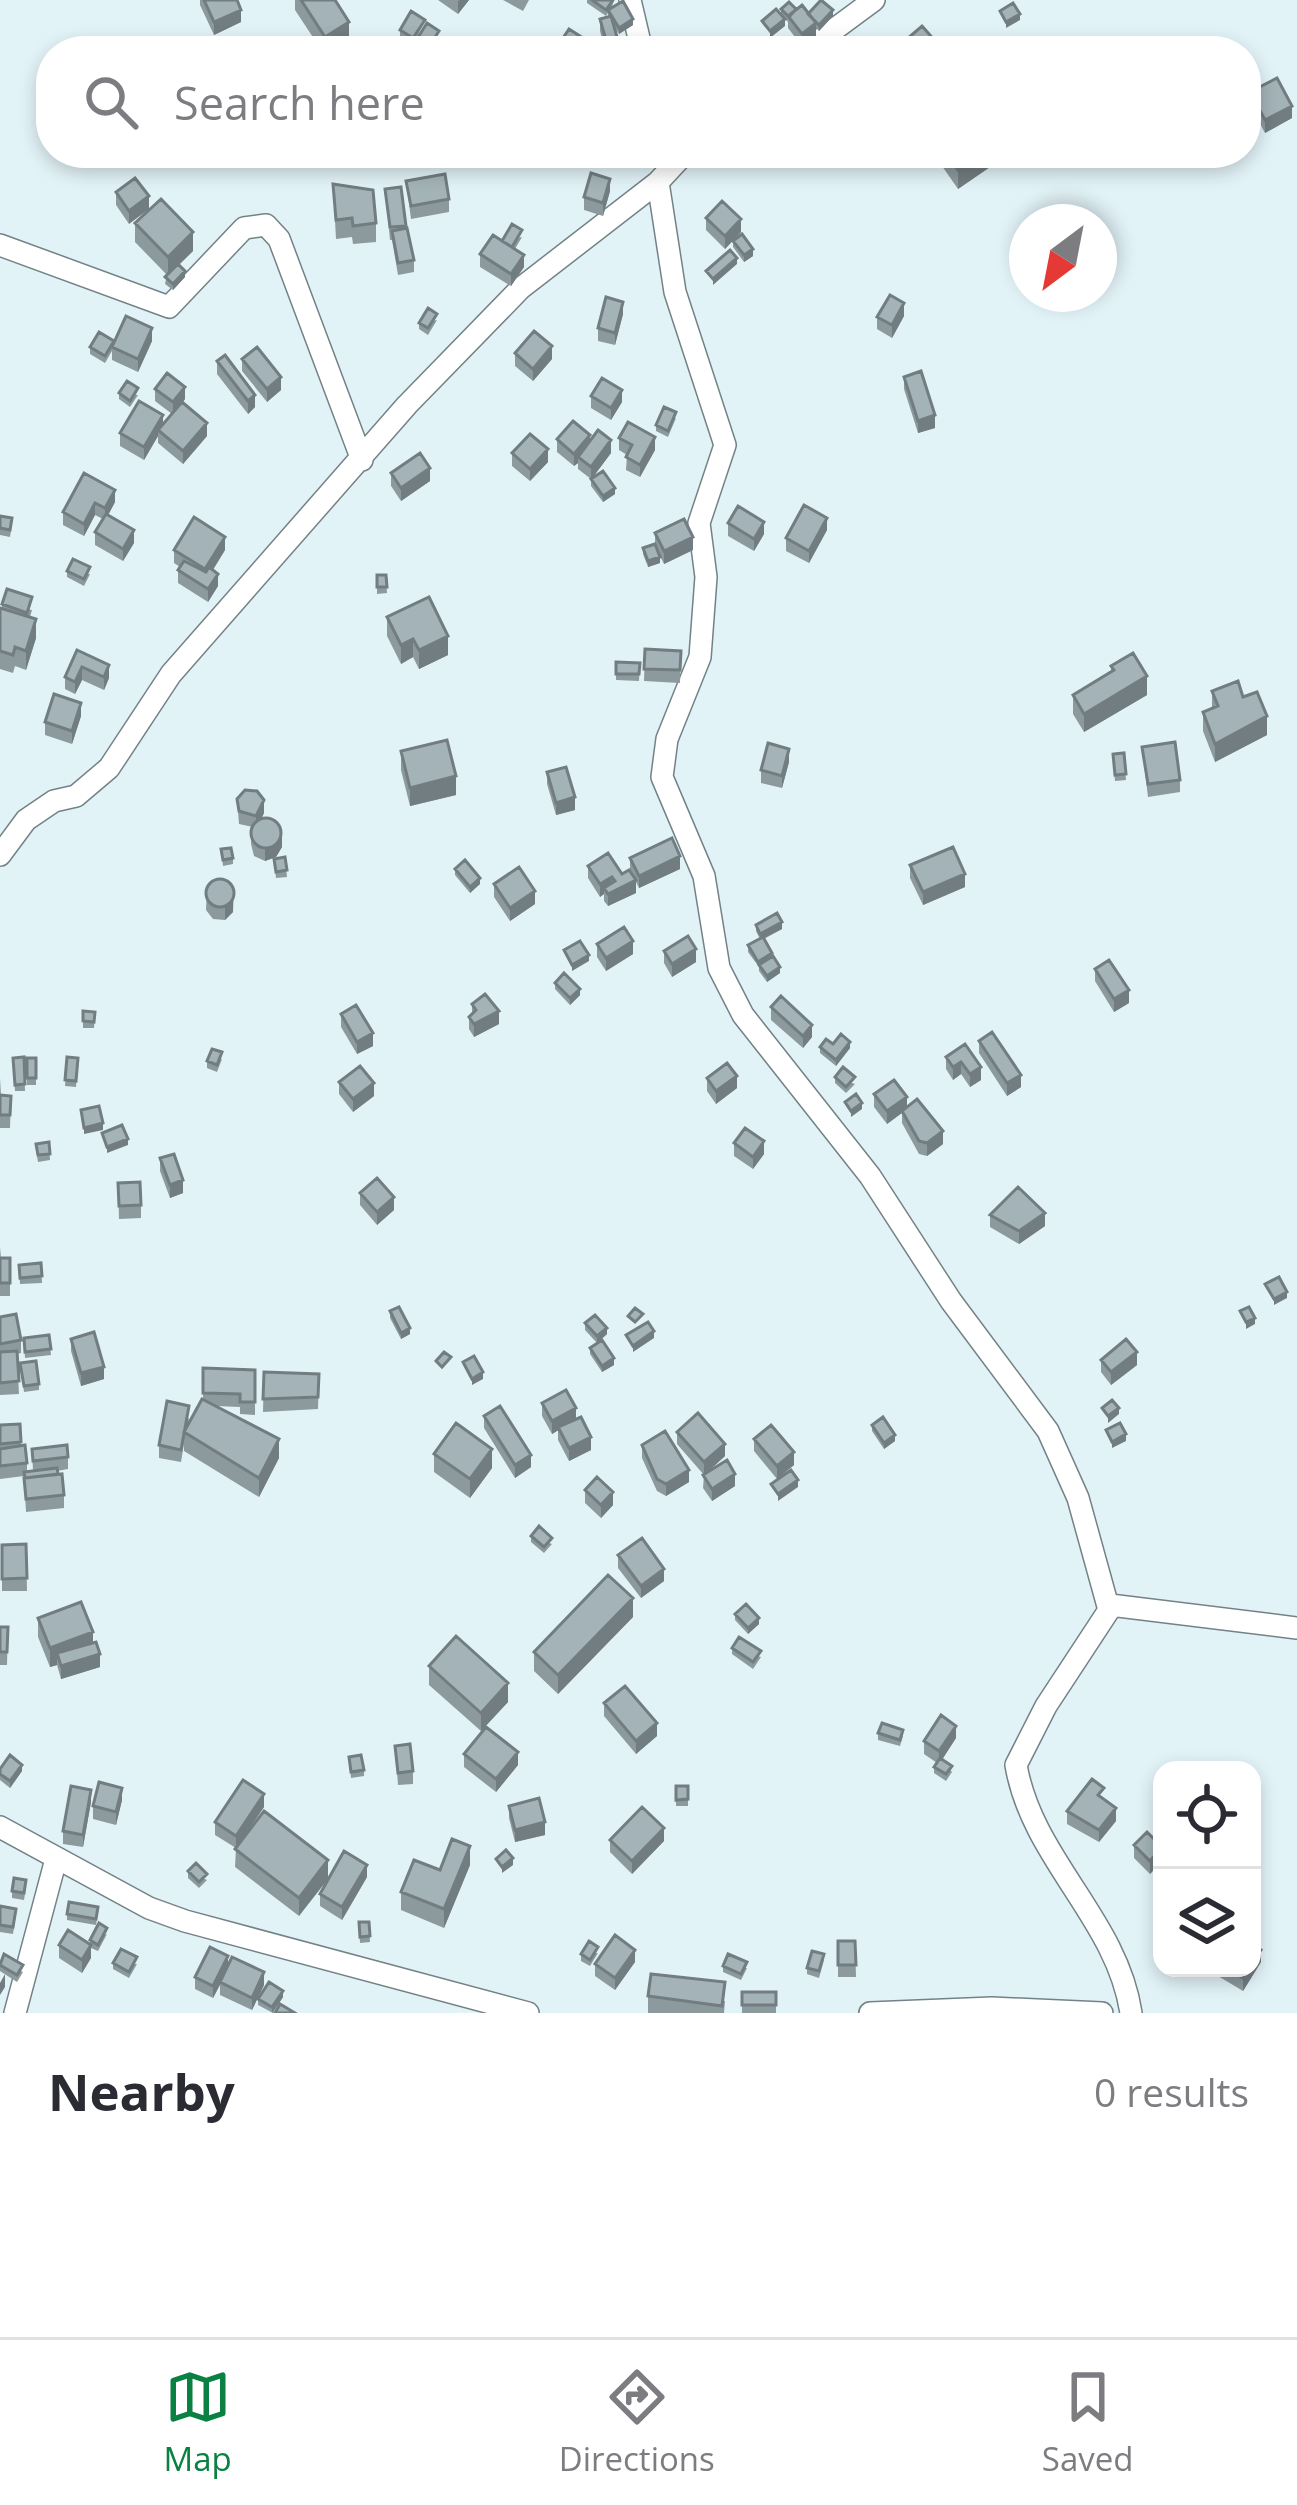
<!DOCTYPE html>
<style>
:root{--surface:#fff;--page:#f7f7f7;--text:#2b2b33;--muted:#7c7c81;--line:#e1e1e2;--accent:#0b8043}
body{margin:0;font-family:"Open Sans",sans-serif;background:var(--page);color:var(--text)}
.controls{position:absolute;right:36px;bottom:36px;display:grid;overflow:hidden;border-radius:24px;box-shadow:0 6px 18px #0003}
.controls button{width:108px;height:108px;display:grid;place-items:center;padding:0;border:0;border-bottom:3px solid var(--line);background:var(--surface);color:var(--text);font:60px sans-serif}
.compass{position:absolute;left:1009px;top:204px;width:108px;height:108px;border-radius:50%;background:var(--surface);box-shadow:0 6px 18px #0003;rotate:212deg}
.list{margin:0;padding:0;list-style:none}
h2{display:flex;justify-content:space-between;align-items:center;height:156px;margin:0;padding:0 48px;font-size:51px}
h2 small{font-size:39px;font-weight:400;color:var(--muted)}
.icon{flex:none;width:66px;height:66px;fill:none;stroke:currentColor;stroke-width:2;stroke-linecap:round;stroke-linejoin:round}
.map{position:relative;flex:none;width:1297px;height:2013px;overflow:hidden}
.search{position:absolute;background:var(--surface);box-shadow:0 6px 18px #0003;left:36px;right:36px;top:36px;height:132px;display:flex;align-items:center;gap:30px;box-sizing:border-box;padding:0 42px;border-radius:48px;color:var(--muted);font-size:45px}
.sheet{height:324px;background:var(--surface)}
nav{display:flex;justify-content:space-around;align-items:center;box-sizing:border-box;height:168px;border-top:3px solid var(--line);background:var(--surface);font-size:33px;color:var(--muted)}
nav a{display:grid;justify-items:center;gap:6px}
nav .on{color:var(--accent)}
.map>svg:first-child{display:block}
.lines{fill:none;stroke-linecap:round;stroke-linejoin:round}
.minor-casing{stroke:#738286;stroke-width:24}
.minor{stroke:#fff;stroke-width:21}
.wall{fill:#8c9a9e}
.shaded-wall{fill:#727d81}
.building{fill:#a3b3b8;stroke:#727d81;stroke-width:3}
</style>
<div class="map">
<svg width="1297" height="2013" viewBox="0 0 1297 2013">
<rect width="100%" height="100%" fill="#e2f3f8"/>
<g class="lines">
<g class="minor-casing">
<path id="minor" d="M630 0 642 51
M805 51 874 0
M658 182 675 292 725 445 699 523 706 577 700 657 667 739 662 777 704 876 719 968 743 1015 870 1176 951 1301 1048 1431 1078 1498 1109 1610 1046 1706 1016 1765C1032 1859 1117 1919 1131 2013
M0 245 169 307 244 228 266 225 279 239 362 460
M0 855 26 820 54 801 76 796 109 768 171 674 407 405 521 288 658 182 685 153
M1110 1605 1297 1628
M0 1827 149 1908 185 1921 528 2013
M15 2013 56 1859
M870 2013 992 2008 1102 2013"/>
</g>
<use href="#minor" class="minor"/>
</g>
<path class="wall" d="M200 0H237L241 22 214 35 200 5Z
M295 0H335L349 41 333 51H322L295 10Z
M438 0H469L458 14Z
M503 0H529L523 11Z
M587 0H614L612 7 633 25 619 34 614 27 621 51H605L600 31V19L608 17V13L606 16 587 3Z
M781 9H796L808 14 833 16 819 31 816 28V36L802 46 788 28V22L781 15Z
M425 20 413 45 400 37V30Z
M561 41 586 46 582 51H567L561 48Z
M1250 92 1292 118 1265 133 1250 105Z
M933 153H990V167L958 189Z
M135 178 129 224 116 205V192Z
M406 181 449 199V212L411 219Z
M333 184 376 223V242L353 244 352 237 336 239Z
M401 187 406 229 414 260V272L398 275 392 240H390L385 189Z
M610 191 603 216 584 210V197Z
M706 218 741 232 725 249 706 230Z
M135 223 193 251 179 265 185 277 173 290 165 284 167 275 135 242Z
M522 237 515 249 524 267 511 286 480 267V254L502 241Z
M733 241 753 256 744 262 733 247Z
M623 314 615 345 598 341V328Z
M904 316 892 338 877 329V317Z
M437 320 428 335 419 329V323Z
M114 341H152L138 372 112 360V351L105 363 90 354V347Z
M515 353 552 359 533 381 515 366Z
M242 359 281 390 267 402 242 371Z
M217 361 255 407 248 414 217 374Z
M904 377 935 428 918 433 904 389Z
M155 389 185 399 182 403 207 436 183 464 158 443V436L144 460 120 446V433L163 424 172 414 155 401Z
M119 393 138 395 130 407 119 399Z
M591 396 622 402 611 420 591 408Z
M676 418 668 437 656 431V425Z
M619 438 655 450 640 477 626 470 627 455 619 450Z
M557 439 590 440 611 453 591 479 615 494 603 502 591 486V479L578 469V463L574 466 557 452Z
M512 453 548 462 530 481 512 466Z
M84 473 115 502 108 515 134 543 123 561 95 545V532L103 519 95 515 84 536 63 525V512Z
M391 473 430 481 401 501 391 486Z
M0 516 12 524 10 537 0 535Z
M728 523 764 534 754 551 728 536Z
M827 530 809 563 786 551V538Z
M655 533 693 550 664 564 658 552 660 563 648 567 643 554V548L655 544Z
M174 550H225L213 570 218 586 208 602 178 583V570L180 567 174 563Z
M67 571 90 574 84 586 67 577Z
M377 575H386L387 593 377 594Z
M2 604 32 610 30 617 36 638 26 670 15 666 13 673 0 669V608L2 609Z
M387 617 448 655 419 669 413 657 401 664 387 636Z
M645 649 681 651 680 683 644 681Z
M77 650 109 678 104 690 82 680 75 694 65 689V677Z
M616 662 640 663 639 681 616 680Z
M1111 666 1147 695 1084 732 1073 714V695L1111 672Z
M1212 691 1243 697 1267 735 1215 762 1203 731V712L1212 709Z
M81 716 72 744 45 735V722Z
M1142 747 1180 780V792L1148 797Z
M401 751 456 795 410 806 401 770Z
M1124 753 1126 780 1115 781 1113 754Z
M789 762 782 788 761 783V770Z
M547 772 575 810 556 815 547 784Z
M237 799 264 813 261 820 282 847 276 857 265 861 254 856 251 844V832L253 827 239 824Z
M221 849 233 858V864L223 866Z
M285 857 287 877 276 878 274 859Z
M630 858 680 869 639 888 636 882V893L608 906 604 901V894L600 897 588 878V866L622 874 630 870Z
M910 865 965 887 923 905 910 878Z
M455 869 480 884 470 893 455 875Z
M494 884 535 904 510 921 494 897Z
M207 886 234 888 233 912 225 920 213 919 206 910Z
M756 925 782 929 764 939 780 973 767 982 759 971V967L748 952V945L760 939 756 931Z
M597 944 633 954 606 971 597 957Z
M664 951 696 962 672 977 664 963Z
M1095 969 1129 1003 1114 1012 1095 981Z
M555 983 580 995 570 1005 555 989Z
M472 1004 499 1024 474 1037 469 1029V1017L472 1014Z
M771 1007 812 1037 803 1048 771 1020Z
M83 1011 95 1012 94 1028H83Z
M341 1014 373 1046 357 1054 341 1027Z
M979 1041 1021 1087 1007 1096 979 1053Z
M833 1044 850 1048 836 1066 820 1053V1047Z
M965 1044 981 1080 970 1087 961 1074 953 1080 946 1069V1057Z
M24 1057 25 1091H15L13 1058Z
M67 1057 78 1058 76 1087 65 1086Z
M27 1058H36V1085H27Z
M222 1059 217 1072 207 1068V1061Z
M835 1077 855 1084 846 1093 835 1083Z
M0 1078 1 1095 11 1096 10 1128H0Z
M707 1078 737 1088 716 1104 707 1091Z
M339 1082 374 1096 353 1112 339 1094Z
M874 1094 907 1106 943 1144 927 1156 919 1154 902 1123V1113L887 1124 874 1107Z
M49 1142 50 1160 38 1162 36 1150Z
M734 1143 764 1154 753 1169 734 1156Z
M160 1158 183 1193 170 1198 160 1171Z
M118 1183 141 1205V1218L119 1219Z
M360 1193 394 1210 377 1225 360 1205Z
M990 1215 1045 1226 1019 1244 990 1227Z
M0 1247 1 1258H10V1296H0Z
M41 1263 42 1283 20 1284 19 1265Z
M390 1311 410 1334 401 1339 390 1318Z
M0 1317 21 1340V1353L17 1354 19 1394 0 1395Z
M585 1323 607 1334 597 1343 585 1330Z
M49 1335 51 1355 25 1358 24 1338Z
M71 1339 104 1379 81 1386 71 1351Z
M590 1348 614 1365 602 1372 590 1354Z
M1101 1360 1137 1365 1111 1385 1101 1372Z
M20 1363 39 1384V1390L24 1392Z
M203 1368 255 1370V1415L240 1414V1407L216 1406 279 1458 259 1497 184 1451V1444L181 1462 159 1458V1445L189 1418 188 1426 203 1399Z
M264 1372 319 1374 318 1409 263 1412Z
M542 1403 576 1419 591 1450 569 1461 558 1440V1430L552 1434 542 1416Z
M484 1416 531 1467 515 1478 484 1428Z
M20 1424 21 1446 27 1463V1472L33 1471 32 1449 68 1457V1469L57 1471 64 1495V1508L26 1512 24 1476 0 1479V1425Z
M872 1425 895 1441 884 1449 872 1431Z
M677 1432 725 1456 706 1474 735 1486 712 1501 703 1488 704 1475 677 1444Z
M754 1439 794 1465 777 1479 754 1451Z
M642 1445 689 1482 666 1496 657 1491 642 1458Z
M434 1454 492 1468 470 1498 434 1472Z
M585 1490 613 1505 601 1518 585 1503Z
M531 1536 552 1544 544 1553 531 1542Z
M26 1544 27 1591H2V1545Z
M618 1555 664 1581 641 1598 618 1568Z
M735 1614 759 1624 748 1634 735 1620Z
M633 1617 558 1694 534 1671V1652Z
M38 1618 93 1643 100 1667 61 1679 57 1665 50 1667 38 1637Z
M0 1627H8L7 1665H0Z
M732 1648 761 1657 753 1669 732 1654Z
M429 1666 508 1702 481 1731 429 1685Z
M604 1703 657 1736 636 1754 604 1716Z
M878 1733 903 1736 900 1746 878 1740Z
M956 1738 942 1760 952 1772 946 1781 934 1773V1767L937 1763 924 1754V1741Z
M395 1746 413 1771V1784L398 1785Z
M464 1754 518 1765 496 1792 464 1767Z
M349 1757 364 1770V1776L351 1778Z
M0 1769 22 1771 10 1788 0 1780Z
M676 1786H688V1806H676Z
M1104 1799 1116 1821 1099 1842 1067 1824V1811Z
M122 1800 116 1825 93 1819V1806Z
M91 1802 83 1847 63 1844V1831Z
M509 1806 545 1835 515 1842 509 1818Z
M264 1807 241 1841 328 1860 299 1916 235 1867 236 1848 215 1835V1822Z
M610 1840 664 1841 632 1874 610 1852Z
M1134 1845 1162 1847V1861L1150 1874 1134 1858Z
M470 1865 444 1928 401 1910V1892L440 1870Z
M188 1871 207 1880 199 1888 188 1878Z
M367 1877 342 1920 320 1906V1894Z
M26 1887 24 1900 12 1898V1891Z
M0 1906 16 1915 13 1934 0 1932Z
M98 1913 96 1925 67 1920V1914Z
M359 1922H369L370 1942 360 1943Z
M107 1934 98 1951 91 1948V1958L82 1973 59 1958V1945L90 1944V1940Z
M838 1941H855L856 1977H838Z
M598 1953 590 1966 581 1961V1954Z
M824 1960 819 1978 807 1974V1968Z
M0 1961 23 1972 17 1982 0 1971Z
M635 1962 615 1990 595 1976V1964Z
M1261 1962 1243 1991 1213 1973V1968H1252Z
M113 1963 137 1964 129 1978 113 1969Z
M228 1966 264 1985 252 2010 220 1995V1985L213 1998 195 1989V1977Z
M723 1966 747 1968 741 1980 723 1972Z
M742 1992H776V2013H742Z
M648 1996 725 2001 724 2013H648Z
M283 1997 273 2013 258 2005V1999Z"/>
<path class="shaded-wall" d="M459 0H469L458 14V2Z
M241 10V22L214 35V22Z
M833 10V16L819 31V25Z
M1020 14V20L1006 28V22Z
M633 19V25L619 34V28Z
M785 19V26L770 38V31Z
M349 22V41L333 51H325V37Z
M816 23V36L802 46V34Z
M1292 106V118L1265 133V120Z
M984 153H990V167L958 189V170Z
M610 179V191L603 216V203Z
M149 196V209L129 224V211Z
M741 219V232L725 249V236Z
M193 232V251L168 275V257Z
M753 249V256L744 262V255Z
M524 255V267L511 286V274Z
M737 258V264L713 285V279Z
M185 271V277L173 290V284Z
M623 302V314L615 345V333Z
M904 303V316L892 338V325Z
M152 328V341L138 372V359Z
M552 346V359L533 381V369Z
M281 377V390L267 402V389Z
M185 387V399L173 415V402Z
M622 390V402L611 420V408Z
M255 395V407L248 414V401Z
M163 415V427L158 430V436L144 460V447Z
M935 415V428L918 433V421Z
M207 423V436L183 464V451Z
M590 435V448L578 457V463L574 466V454Z
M655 437V450L640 477V465Z
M611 440V453L591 480V467Z
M548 449V462L530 481V469Z
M430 468V481L401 501V488Z
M615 488V494L603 502V496Z
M115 490V502L105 521V508Z
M95 503V515L84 536V524Z
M827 518V530L809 563V551Z
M764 522V534L754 551V539Z
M134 530V543L123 561V549Z
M225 537V550L205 582V569Z
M693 537V550L664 564V551Z
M660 557V563L648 567V561Z
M218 574V586L208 602V589Z
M36 619V638L26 670V651Z
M448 636V655L419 669V650Z
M413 639V657L401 664V645Z
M109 665V678L104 690V677Z
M82 667V680L75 694V682Z
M1147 676V695L1084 732V714Z
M81 703V716L72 744V731Z
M1267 716V735L1215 762V744Z
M789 749V762L782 788V776Z
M456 776V795L410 806V788Z
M575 797V810L556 815V803Z
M264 800V813L256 828V816Z
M282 834V847L276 857 265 861V849Z
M680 856V869L639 888V876Z
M965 874V887L923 905V892Z
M612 877V889L604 888V894L600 897V884Z
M480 878V884L470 893V887Z
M636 880V893L608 906V894Z
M535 891V904L510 921V908Z
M233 899V912L225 920V907Z
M782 922V929L760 940V934Z
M633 941V954L606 971V958Z
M696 949V962L672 977V964Z
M589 955V961L572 971V965Z
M780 967V973L767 982V976Z
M580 989V995L570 1005V998Z
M1129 990V1003L1114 1012V999Z
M499 1011V1024L474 1037V1024Z
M812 1025V1037L803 1048V1036Z
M373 1033V1046L357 1054V1042Z
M850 1042V1048L836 1066V1060Z
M961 1062V1074L953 1080V1067Z
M981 1067V1080L970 1087V1074Z
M1021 1075V1087L1007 1096V1083Z
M737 1076V1088L716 1104V1091Z
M374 1083V1096L353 1112V1099Z
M907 1097V1109L887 1124V1111Z
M862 1103V1109L851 1117V1111Z
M103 1123V1130L84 1134V1128Z
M943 1131V1144L927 1156V1143Z
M128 1139V1145L107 1153V1147Z
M764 1141V1154L753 1169V1157Z
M183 1180V1193L170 1198V1185Z
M394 1197V1210L377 1225V1212Z
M1045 1213V1226L1019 1244V1231Z
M1287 1292V1298L1274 1305V1299Z
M1255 1318V1324L1246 1329V1322Z
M410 1328V1334L401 1339V1333Z
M607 1328V1334L597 1343V1336Z
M654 1331V1338L633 1352V1346Z
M1137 1352V1365L1111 1385V1372Z
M614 1358V1365L602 1372V1366Z
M104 1367V1379L81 1386V1373Z
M483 1372V1379L472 1385V1379Z
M576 1408V1420L552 1434V1421Z
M1119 1408V1414L1108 1423V1416Z
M1126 1434V1441L1112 1448V1442Z
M895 1435V1441L884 1449V1443Z
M591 1437V1450L569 1461V1448Z
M279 1439V1458L259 1497V1478Z
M725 1444V1456L704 1475V1462Z
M492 1449V1468L470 1498V1479Z
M794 1452V1465L777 1479V1466Z
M531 1455V1467L515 1478V1465Z
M689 1470V1482L666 1496V1484Z
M735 1474V1486L712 1501V1489Z
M798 1480V1487L778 1501V1494Z
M613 1492V1505L601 1518V1505Z
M664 1569V1581L641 1598V1586Z
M633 1598V1617L558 1694V1675Z
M759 1618V1624L748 1634V1628Z
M93 1632V1651L57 1653V1665L50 1667V1648Z
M100 1654V1667L61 1679V1666Z
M508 1683V1702L481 1731V1713Z
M657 1723V1736L636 1754V1741Z
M956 1726V1738L939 1764V1751Z
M518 1752V1765L496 1792V1779Z
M22 1765V1771L10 1788V1781Z
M122 1788V1800L116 1825V1812Z
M91 1790V1802L83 1847V1835Z
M264 1794V1807L236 1848V1836Z
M1116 1808V1821L1099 1842V1830Z
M545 1822V1835L515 1842V1830Z
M664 1828V1841L632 1874V1861Z
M470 1846V1865L444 1928V1909Z
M1162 1849V1861L1150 1874V1861Z
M513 1858V1865L502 1873V1867Z
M328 1860V1879L299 1916V1898Z
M367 1865V1877L342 1920V1907Z
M91 1945V1958L82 1973V1960Z
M635 1950V1962L615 1990V1978Z
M1261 1950V1962L1243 1991V1978L1249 1968H1252V1963Z
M228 1956V1969L213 1998V1986Z
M264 1972V1985L252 2010V1998Z
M5 1974V1987L0 1995V1983Z
M283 1991V1997L272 2013V2007Z"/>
<path class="building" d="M204 0H237L241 10 214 22Z
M301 0H335L349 22 325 37Z
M592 0H613L606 10Z
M821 0 833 10 819 25 808 14Z
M623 1 633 19 619 28 608 10Z
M789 2 796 9 789 17 781 9Z
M1013 3 1020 14 1006 22 1000 11Z
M802 5 816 23 802 34 788 16Z
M776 9 785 19 770 31 762 21Z
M411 11 425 20 413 38 400 30Z
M611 16 621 51H609L600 19Z
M427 23 439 31 427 50 415 42Z
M922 26 943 50 942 51H905L900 45Z
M569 29 586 40 578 51 561 41Z
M405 45 432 51H403Z
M1277 78 1292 106 1265 120 1250 92Z
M946 153H984L958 170Z
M591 173 610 179 603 203 584 197Z
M445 174 449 199 411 206 406 181Z
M135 178 149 196 129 211 116 192Z
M333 184 373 190 376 223 353 226 352 218 336 220Z
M401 187 406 226 390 227 385 189Z
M161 199 193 232 168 257 135 223Z
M722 201 741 219 725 236 706 218Z
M512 224 522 230 512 247 502 241Z
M407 228 414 260 398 263 392 231Z
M742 234 753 249 744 255 733 241Z
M493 235 524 255 511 274 480 254Z
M730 250 737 258 713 279 706 271Z
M178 264 185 271 173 284 165 277Z
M890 295 904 303 892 325 877 317Z
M606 297 623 302 615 333 598 328Z
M428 308 437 314 428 328 419 323Z
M126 316 152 328 138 359 112 347Z
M534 331 552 346 533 369 515 353Z
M99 332 114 341 105 356 90 347Z
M257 347 281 377 267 389 242 359Z
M225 355 255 395 248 401 217 361Z
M921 371 935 415 918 421 904 377Z
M167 373 185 387 173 402 155 389Z
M602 378 622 390 611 408 591 396Z
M127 381 138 388 130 401 119 393Z
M139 401 163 415 144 447 120 433Z
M182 402 207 423 183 451 158 430Z
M664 407 676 412 668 431 656 425Z
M573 421 590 435 574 454 557 439Z
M628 422 655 437 640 465 626 457 632 445 619 438Z
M598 430 611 440 591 467 578 457Z
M530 434 548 449 530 469 512 453Z
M420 453 430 468 401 488 391 473Z
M603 471 615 488 603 496 591 479Z
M84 473 115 490 105 508 95 503 84 524 63 512Z
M804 505 827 518 809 551 786 538Z
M738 506 764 522 754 539 728 523Z
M106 514 134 530 123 549 95 532Z
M0 516 12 518 10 530 0 528Z
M194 517 225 537 205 569 174 550Z
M684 519 693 537 664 551 655 533Z
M655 544 660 557 648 561 643 548Z
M73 559 90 567 84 579 67 571Z
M184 561 206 572 209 567 218 574 208 589 178 570Z
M377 575H386L387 587H377Z
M7 589 32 597 27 613 2 604Z
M429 597 448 636 419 650 413 639 401 645 387 617Z
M0 608 36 619 26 651 15 647 13 655 0 651Z
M645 649 681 651 680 670 644 669Z
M77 650 109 665 104 677 82 667 75 682 65 677Z
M1133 653 1147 676 1084 714 1073 695 1114 670 1111 666Z
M616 662 640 663 639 674H616Z
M1238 681 1243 697 1257 692 1267 716 1215 744 1203 712 1218 706 1212 691Z
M54 694 81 703 72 731 45 722Z
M447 740 456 776 410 788 401 751Z
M1175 742 1180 780 1148 784 1142 747Z
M768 743 789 749 782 776 761 770Z
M1124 753 1126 774 1115 775 1113 754Z
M566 767 575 797 556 803 547 772Z
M245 790 257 791 264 800 256 816 239 811 237 799Z
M251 833a15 15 0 1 1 30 0a15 15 0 1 1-30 0Z
M672 838 680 856 639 876 630 858Z
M953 847 965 874 923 892 910 865Z
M231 848 233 858 223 860 221 849Z
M608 853 622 874 629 870 636 880 608 894 604 888 615 881 612 877 600 884 588 866Z
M285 857 287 870 276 872 274 859Z
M465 860 480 878 470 887 455 869Z
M519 867 535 891 510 908 494 884Z
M206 893a14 14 0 1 1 28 0a14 14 0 1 1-28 0Z
M777 913 782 922 760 934 756 925Z
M624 927 633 941 606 958 597 944Z
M688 936 696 949 672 964 664 951Z
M763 937 772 953 758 962 748 945Z
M580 941 589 955 572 965 564 950Z
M773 956 780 967 767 976 759 965Z
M1109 960 1129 990 1114 999 1095 969Z
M564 973 580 989 570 998 555 983Z
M485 994 499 1011 474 1024 469 1017 476 1010 472 1004Z
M781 996 812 1025 803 1036 771 1007Z
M356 1005 373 1033 357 1042 341 1014Z
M83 1011 95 1012 94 1022 83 1021Z
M992 1032 1021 1075 1007 1083 979 1041Z
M841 1034 850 1042 836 1060 820 1047 826 1039 833 1044Z
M965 1044 981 1067 970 1074 961 1062 953 1067 946 1057Z
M212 1049 222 1052 217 1065 207 1061Z
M24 1057 25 1084 15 1085 13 1058Z
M67 1057 78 1058 76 1081 65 1080Z
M27 1058H36V1078H27Z
M727 1063 737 1076 716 1091 707 1078Z
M360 1066 374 1083 353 1099 339 1082Z
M843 1067 855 1077 846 1087 835 1077Z
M894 1080 907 1097 887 1111 874 1094Z
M856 1094 862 1103 851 1111 845 1102Z
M0 1095 11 1096 10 1115H0Z
M917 1099 943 1131 927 1143 919 1141 902 1111Z
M99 1106 103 1123 84 1128 81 1110Z
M122 1125 128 1139 107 1147 102 1133Z
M745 1128 764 1141 753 1157 734 1143Z
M49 1142 50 1154 38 1155 36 1144Z
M174 1154 183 1180 170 1185 160 1158Z
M377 1178 394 1197 377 1212 360 1193Z
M140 1182 141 1205 119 1206 118 1183Z
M1018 1187 1045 1213 1019 1231 990 1215Z
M0 1258H10V1283H0Z
M41 1263 42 1276 20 1278 19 1265Z
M1279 1277 1287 1292 1274 1299 1265 1284Z
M399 1307 410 1328 401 1333 390 1311Z
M1249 1307 1255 1318 1246 1322 1240 1311Z
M635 1308 643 1314 635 1322 628 1316Z
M16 1314 21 1340 0 1344V1317Z
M595 1315 607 1328 597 1336 585 1323Z
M648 1322 654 1331 633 1346 626 1335Z
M94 1332 104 1367 81 1373 71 1339Z
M49 1335 51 1349 25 1352 24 1338Z
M1126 1339 1137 1352 1111 1372 1101 1360Z
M602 1340 614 1358 602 1366 590 1348Z
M17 1351 19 1381 0 1383V1352Z
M444 1352 451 1357 442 1367 436 1361Z
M474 1356 483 1372 472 1379 463 1362Z
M36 1361 39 1384 24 1386 20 1363Z
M203 1368 255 1370V1402H240V1394L203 1393Z
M264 1372 319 1374 318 1397 263 1399Z
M566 1390 576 1408 552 1421 542 1403Z
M202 1399 279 1439 259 1478 184 1432Z
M1112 1400 1119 1408 1108 1416 1102 1408Z
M167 1401 189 1406 181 1450 159 1445Z
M500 1406 531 1455 515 1465 484 1416Z
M698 1413 725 1444 704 1462 677 1432Z
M581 1417 591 1437 569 1448 558 1427Z
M883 1417 895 1435 884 1443 872 1425Z
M456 1423 492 1449 470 1479 434 1454Z
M1120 1423 1126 1434 1112 1442 1106 1430Z
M20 1424 21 1442 0 1444V1425Z
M771 1425 794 1452 777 1466 754 1439Z
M665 1431 689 1470 666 1484 657 1479 642 1445Z
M25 1445 27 1463 0 1466V1449Z
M67 1445 68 1457 33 1461 32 1449Z
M727 1460 735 1474 712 1489 703 1475Z
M57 1468 58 1474 25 1478 24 1472Z
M791 1470 798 1480 778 1494 771 1484Z
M62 1474 64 1495 26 1499 24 1478Z
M597 1477 613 1492 601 1505 585 1490Z
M539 1526 552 1538 544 1547 531 1536Z
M642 1538 664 1569 641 1586 618 1555Z
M26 1544 27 1578 2 1579V1545Z
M608 1575 633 1598 558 1675 534 1652Z
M81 1602 93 1632 50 1648 38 1618Z
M746 1604 759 1618 748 1628 735 1614Z
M0 1627H8L7 1652H0Z
M456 1636 508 1683 481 1713 429 1666Z
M739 1637 761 1651 753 1662 732 1648Z
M96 1642 100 1654 61 1666 57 1653Z
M625 1686 657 1723 636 1741 604 1703Z
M941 1715 956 1726 939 1751 924 1741Z
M882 1723 903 1730 900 1740 878 1733Z
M486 1727 518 1752 496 1779 464 1754Z
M410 1744 413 1771 398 1773 395 1746Z
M10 1755 22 1765 10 1781 0 1774V1769Z
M361 1755 364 1770 351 1772 349 1757Z
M940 1758 952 1766 946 1774 934 1767Z
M1092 1779 1104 1788 1098 1795 1116 1808 1099 1830 1067 1811Z
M243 1780 264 1794 236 1836 215 1822Z
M99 1782 122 1788 116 1812 93 1806Z
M71 1786 91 1790 83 1835 63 1831Z
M676 1786H688V1799L676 1800Z
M539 1798 545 1822 515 1830 509 1806Z
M642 1807 664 1828 632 1861 610 1840Z
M264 1811 328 1860 299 1898 235 1849Z
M1147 1832 1162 1847 1150 1861 1134 1845Z
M452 1839 470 1846 444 1909 401 1892 414 1860 440 1870Z
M506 1850 513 1858 502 1867 496 1859Z
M344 1851 367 1865 342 1907 320 1894Z
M196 1863 207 1874 199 1882 188 1871Z
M14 1878 26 1880 24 1893 12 1891Z
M69 1902 98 1907 96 1919 67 1914Z
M0 1906 16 1909 13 1927 0 1925Z
M359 1922H369L370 1936 360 1937Z
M99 1923 107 1928 98 1945 90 1940Z
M68 1930 91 1945 82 1960 59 1945Z
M615 1935 635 1950 615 1978 595 1964Z
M589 1941 598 1947 590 1960 581 1954Z
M838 1941H855L856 1965H838Z
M1252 1944 1261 1950 1252 1963Z
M210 1947 228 1956 213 1986 195 1977Z
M121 1949 137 1957 129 1972 113 1963Z
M812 1951 824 1954 819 1971 807 1968Z
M4 1954 23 1965 17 1975 0 1965Z
M728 1954 747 1962 741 1974 723 1966Z
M232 1957 264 1972 252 1998 220 1982Z
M1225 1968H1249L1243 1978Z
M651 1974 725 1982 722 2006 648 1996Z
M269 1982 283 1991 272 2007 258 1999Z
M742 1992H776V2005H742Z
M280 2004 295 2013H275Z"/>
</svg>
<div class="controls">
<button><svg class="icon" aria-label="locate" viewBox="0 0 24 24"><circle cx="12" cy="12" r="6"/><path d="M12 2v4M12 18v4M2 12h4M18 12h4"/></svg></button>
<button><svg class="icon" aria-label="layers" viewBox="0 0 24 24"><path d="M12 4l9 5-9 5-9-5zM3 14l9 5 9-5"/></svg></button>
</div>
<svg class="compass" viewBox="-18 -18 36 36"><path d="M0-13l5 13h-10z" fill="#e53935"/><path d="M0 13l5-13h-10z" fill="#7c7c81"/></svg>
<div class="search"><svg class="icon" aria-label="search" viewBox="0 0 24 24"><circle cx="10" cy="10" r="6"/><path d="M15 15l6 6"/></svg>Search here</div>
</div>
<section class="sheet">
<h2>Nearby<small>0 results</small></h2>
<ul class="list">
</ul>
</section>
<nav>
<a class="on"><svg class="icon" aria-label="map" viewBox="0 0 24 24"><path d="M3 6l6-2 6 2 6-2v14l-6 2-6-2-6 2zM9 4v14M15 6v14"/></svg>Map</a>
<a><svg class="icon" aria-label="directions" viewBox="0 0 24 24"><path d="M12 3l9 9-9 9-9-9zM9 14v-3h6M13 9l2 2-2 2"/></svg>Directions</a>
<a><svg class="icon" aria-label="saved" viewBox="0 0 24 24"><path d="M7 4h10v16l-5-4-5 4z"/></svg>Saved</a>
</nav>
